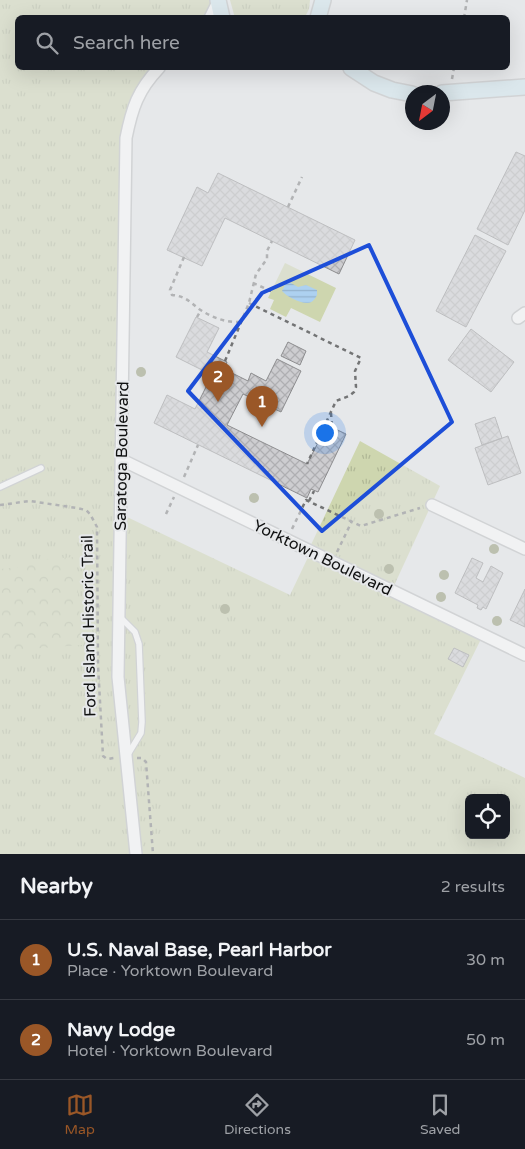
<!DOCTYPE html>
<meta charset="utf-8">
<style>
:root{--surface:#171b24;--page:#20242c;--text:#f1f3f6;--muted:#9ea1a6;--line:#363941;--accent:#9a5727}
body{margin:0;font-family:"Varela Round",sans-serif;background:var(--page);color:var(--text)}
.controls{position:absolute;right:15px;bottom:15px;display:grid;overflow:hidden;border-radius:8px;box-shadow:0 5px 20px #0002}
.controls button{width:45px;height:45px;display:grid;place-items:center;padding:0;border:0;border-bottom:1px solid var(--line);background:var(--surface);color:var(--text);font:25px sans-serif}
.compass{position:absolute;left:405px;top:85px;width:45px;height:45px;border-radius:50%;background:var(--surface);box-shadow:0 5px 20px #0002;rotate:212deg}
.you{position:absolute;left:324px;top:432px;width:18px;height:18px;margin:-12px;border:4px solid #fff;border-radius:50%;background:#1a73e8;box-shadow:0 0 0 8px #1a73e833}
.badge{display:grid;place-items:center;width:32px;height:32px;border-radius:50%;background:var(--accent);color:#fff;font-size:16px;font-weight:700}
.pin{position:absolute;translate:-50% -41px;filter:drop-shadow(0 1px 2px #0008)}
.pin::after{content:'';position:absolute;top:26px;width:18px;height:15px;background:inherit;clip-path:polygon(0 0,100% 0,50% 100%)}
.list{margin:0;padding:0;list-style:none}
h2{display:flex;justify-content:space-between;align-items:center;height:65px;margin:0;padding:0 20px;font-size:21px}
h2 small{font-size:16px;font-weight:400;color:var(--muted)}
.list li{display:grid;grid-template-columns:32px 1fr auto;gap:15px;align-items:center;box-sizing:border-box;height:80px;padding:0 20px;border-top:1px solid var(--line)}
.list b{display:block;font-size:19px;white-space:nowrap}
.list p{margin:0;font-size:16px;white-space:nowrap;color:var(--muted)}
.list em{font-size:16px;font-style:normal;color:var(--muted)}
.icon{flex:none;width:28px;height:28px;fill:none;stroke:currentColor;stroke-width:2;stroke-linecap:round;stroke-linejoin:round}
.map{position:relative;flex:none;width:525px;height:854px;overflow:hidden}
.search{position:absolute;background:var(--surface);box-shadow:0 5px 20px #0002;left:15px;right:15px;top:15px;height:55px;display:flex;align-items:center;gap:12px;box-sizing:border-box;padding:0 18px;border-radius:8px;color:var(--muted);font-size:19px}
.sheet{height:225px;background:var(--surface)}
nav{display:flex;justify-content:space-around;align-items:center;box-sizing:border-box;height:70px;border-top:1px solid var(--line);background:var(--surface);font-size:14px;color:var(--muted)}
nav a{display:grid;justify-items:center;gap:2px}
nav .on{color:var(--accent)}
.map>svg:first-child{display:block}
.grass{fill:url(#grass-tufts);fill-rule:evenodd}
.park{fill:url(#park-crowns)}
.garden{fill:#ced6af}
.water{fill:url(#water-rules)}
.building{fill:url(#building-cross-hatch);stroke:#8c8c8e}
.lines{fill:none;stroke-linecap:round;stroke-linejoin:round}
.lane-casing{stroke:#b9bbbd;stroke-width:8}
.street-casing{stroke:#b9bbbd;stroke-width:14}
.secondary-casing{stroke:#b9bbbd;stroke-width:18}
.path{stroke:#737475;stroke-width:2.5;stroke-dasharray:4 4;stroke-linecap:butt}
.lane{stroke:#fff;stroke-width:5.5}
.street{stroke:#fff;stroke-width:11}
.secondary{stroke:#cee7ef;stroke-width:15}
.tree{fill:#8a9069}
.marked{fill:none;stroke:#1d4ed8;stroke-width:4;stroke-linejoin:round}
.labels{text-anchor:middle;stroke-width:4;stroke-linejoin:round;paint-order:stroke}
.street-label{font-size:16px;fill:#101111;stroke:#e6e8ea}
</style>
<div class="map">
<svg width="525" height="854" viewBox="0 0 525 854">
<defs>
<pattern id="grass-tufts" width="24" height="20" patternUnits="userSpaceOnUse" patternTransform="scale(1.25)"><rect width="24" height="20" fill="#ced6af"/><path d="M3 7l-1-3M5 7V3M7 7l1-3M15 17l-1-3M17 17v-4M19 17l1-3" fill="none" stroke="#b0b796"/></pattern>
<pattern id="park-crowns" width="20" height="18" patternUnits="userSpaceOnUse" patternTransform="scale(1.25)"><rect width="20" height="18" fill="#ced6af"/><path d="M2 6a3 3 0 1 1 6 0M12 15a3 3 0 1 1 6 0" fill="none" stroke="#b0b796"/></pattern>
<pattern id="water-rules" width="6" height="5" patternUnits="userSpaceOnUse" patternTransform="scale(1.25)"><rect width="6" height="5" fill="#add1f0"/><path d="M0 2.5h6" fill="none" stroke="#94b2cd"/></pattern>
<pattern id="building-cross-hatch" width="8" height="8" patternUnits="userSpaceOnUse" patternTransform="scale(1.25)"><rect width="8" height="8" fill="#cdcdd0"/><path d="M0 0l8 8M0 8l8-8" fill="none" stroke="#afafb2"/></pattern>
</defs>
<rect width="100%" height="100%" fill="#e6e8ea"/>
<path class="grass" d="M0 0H218L210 17 18 18V68H159L130 115 120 517H127L290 595 311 551 309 549 360 441 440 486 392 590 483 635 434 734 525 778V854H0ZM469 798H506V835H469Z
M230 0H310L309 9 305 17 235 18Z"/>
<path class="park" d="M75 557 82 645 0 651V569L19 567V561Z"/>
<path class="garden" d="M285 263 336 288 320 322 291 308 286 317 270 309 274 300 268 298Z"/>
<path class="water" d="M286 283H291L298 287 306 285 317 290V295C315 299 312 303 308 303 301 304 286 296 282 291Z"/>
<path class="building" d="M516 152 525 156V210L508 245 477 229Z
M218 173 355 240 339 274 225 218 202 266 167 250 197 187 208 193Z
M475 235 506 251 466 327 436 311Z
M196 317 219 328 207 352 227 362 224 369 248 381 251 373 266 381 277 359 301 371 281 412 243 394 227 425 307 464 327 425 346 434 318 492 311 489 307 498 154 423 167 395 195 409 212 375 176 357Z
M471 329 514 362 491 392 448 360Z
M288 342 306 351 300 365 281 356Z
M495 417 502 438 482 445 475 424Z
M508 436 521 473 488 485 475 448Z
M472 558 483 563 476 578 483 582 491 566 503 573 486 609 483 607 481 610 477 608 478 605 455 593Z
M525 589V627L510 620Z
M454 648 469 655 463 667 448 659Z"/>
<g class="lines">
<g class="lane-casing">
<path id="lane" d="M0 487 41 468
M121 618 135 632 139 644 142 722 141 733 127 756"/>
</g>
<g class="street-casing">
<path id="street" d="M210 18 218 2
M518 318 525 313
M122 460 525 655
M432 505 525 549
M136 854 118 677 126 138C132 108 138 90 159 68"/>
</g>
<g class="secondary-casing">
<path id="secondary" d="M218 0 222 18
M318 18 323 0
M351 68 374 83 392 90 412 94
M442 93 525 87"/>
</g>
<path class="path" d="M464 18 467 0
M452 79 454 68
M288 207 302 177
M184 257 170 290 172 295C185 296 190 302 199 309 211 317 226 323 240 322
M253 283 271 291
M249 303 361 358 355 371 356 387 354 392 349 396 336 401 307 464
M197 317 201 310
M225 361 249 303 256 274 267 259V251L272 241
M331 413 332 427
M184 477 198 445
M309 501 314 491
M0 505 30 501 77 508 86 510 90 514 97 527 98 665 103 756 107 759 114 758
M166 514 174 497
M292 529 306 500 361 526 420 508
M337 552 352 521
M137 758H142L146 762 153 854"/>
<use href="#lane" class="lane"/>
<use href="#street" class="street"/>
<use href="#secondary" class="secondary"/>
</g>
<g class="tree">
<circle cx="141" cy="372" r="5"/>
<circle cx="254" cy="498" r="5"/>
<circle cx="379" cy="514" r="5"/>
<circle cx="494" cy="549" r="5"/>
<circle cx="389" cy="569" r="5"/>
<circle cx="444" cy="575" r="5"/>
<circle cx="441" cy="597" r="5"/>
<circle cx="225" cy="609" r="5"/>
<circle cx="497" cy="621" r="5"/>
</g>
<path d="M0 0H525V854H0ZM369 245 452 422 322 531 188 391 262 293Z" fill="#e6e8ea" fill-opacity=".55" fill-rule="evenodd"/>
<path class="marked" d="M369 245 452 422 322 531 188 391 262 293Z"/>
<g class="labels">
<g class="street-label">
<text transform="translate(121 456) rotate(-89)" y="6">Saratoga Boulevard</text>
<text transform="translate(323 557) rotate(26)" y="6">Yorktown Boulevard</text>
<text transform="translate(88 626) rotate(-91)" y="6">Ford Island Historic Trail</text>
</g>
</g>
</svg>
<div class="controls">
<button><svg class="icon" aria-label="locate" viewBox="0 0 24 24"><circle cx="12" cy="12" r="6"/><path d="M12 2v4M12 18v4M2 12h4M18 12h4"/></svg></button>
</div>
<svg class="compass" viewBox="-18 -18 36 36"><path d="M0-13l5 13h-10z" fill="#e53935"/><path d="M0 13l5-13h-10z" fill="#9ea1a6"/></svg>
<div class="you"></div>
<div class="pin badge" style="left:262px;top:427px">1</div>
<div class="pin badge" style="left:218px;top:402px">2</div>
<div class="search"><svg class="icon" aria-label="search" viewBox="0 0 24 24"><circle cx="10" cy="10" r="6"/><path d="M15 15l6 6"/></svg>Search here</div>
</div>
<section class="sheet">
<h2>Nearby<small>2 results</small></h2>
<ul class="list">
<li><span class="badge">1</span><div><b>U.S. Naval Base, Pearl Harbor</b><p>Place · Yorktown Boulevard</p></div><em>30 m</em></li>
<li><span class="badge">2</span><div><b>Navy Lodge</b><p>Hotel · Yorktown Boulevard</p></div><em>50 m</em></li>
</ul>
</section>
<nav>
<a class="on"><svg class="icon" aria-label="map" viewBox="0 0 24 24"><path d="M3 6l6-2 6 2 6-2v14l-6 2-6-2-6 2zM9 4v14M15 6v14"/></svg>Map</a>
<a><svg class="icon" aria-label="directions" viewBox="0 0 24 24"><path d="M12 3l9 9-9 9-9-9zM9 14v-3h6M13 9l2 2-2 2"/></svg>Directions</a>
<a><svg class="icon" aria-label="saved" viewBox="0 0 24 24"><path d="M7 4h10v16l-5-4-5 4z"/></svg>Saved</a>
</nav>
